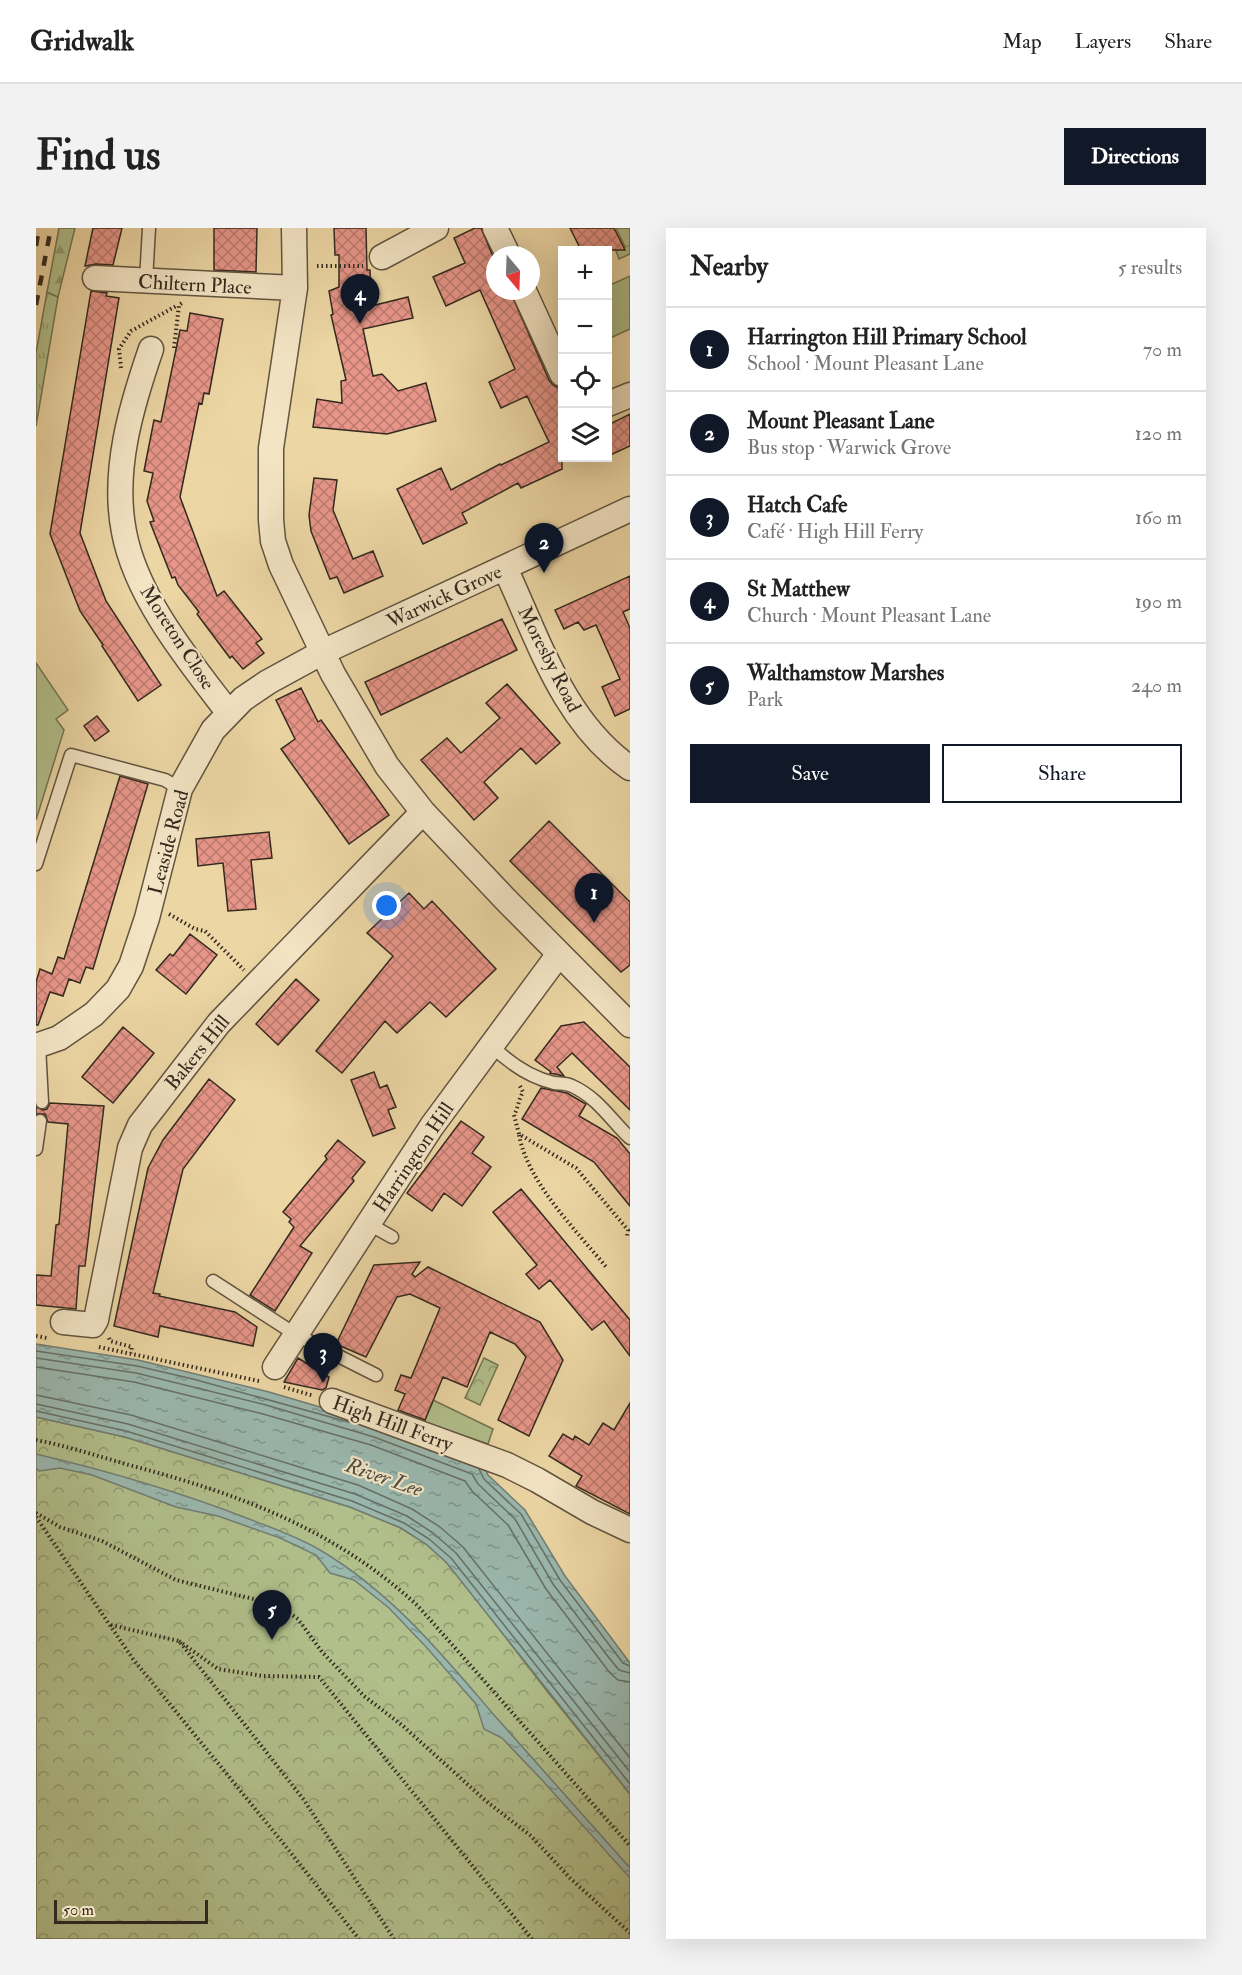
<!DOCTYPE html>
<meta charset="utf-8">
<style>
:root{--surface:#fff;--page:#f2f2f2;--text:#222;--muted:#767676;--line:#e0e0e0;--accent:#111827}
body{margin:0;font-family:"IM FELL Double Pica",serif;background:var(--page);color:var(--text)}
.controls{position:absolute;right:18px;top:18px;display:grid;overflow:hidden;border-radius:0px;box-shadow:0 6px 24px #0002}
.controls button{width:54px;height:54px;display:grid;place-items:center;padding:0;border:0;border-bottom:2px solid var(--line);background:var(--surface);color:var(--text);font:30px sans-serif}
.compass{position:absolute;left:450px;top:18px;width:54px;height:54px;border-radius:50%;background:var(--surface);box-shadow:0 6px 24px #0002;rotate:161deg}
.scale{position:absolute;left:18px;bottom:15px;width:154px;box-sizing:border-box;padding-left:6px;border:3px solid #33291e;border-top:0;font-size:16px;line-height:21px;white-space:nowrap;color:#33291e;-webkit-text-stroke:4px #f3e4c4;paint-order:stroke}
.you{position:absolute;left:351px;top:678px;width:21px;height:21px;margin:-15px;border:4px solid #fff;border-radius:50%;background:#1a73e8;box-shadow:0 0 0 9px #1a73e833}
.badge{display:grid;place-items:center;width:39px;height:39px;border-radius:50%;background:var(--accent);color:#fff;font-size:20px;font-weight:700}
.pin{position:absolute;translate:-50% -50px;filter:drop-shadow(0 2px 3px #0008)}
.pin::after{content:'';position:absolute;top:32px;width:21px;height:18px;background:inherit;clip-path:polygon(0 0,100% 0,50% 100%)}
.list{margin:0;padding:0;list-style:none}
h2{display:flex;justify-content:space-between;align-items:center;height:78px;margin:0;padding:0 24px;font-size:26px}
h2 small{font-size:20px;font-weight:400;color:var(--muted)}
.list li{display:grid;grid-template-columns:39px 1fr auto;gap:18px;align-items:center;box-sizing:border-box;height:84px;padding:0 24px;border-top:2px solid var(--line)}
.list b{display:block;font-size:22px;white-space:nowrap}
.list p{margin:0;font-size:20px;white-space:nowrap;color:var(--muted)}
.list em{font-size:20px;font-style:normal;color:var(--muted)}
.actions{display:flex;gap:12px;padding:18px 24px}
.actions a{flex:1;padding:14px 0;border:2px solid var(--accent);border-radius:0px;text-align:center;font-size:21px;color:var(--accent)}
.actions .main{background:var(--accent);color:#fff}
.icon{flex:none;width:33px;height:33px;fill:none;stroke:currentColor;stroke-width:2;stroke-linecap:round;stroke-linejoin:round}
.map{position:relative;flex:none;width:594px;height:1711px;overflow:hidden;border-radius:0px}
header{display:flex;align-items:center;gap:36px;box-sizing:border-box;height:84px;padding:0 30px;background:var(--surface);border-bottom:2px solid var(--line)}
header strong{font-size:28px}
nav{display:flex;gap:33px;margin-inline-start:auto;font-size:21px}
.intro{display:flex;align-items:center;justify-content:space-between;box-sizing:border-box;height:144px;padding:0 36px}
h1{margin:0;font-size:42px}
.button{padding:15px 27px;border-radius:0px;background:var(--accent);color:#fff;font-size:21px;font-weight:700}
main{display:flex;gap:36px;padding:0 36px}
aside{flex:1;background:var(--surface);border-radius:0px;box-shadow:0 6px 24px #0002}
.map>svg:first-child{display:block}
.grass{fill:url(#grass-tufts);stroke:#727454;stroke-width:1.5}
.forest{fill:url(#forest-firs);stroke:#727454;stroke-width:1.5}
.park{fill:url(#park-crowns);stroke:#727454;stroke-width:1.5}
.garden{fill:#b1bf8b;stroke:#727454;stroke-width:1.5}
.water{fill:url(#water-ripples);stroke:#717e74;stroke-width:1.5}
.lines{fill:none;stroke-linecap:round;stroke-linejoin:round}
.shore{stroke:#667066;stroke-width:1.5}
.building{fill:url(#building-cross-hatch);stroke:#33291e;stroke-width:1.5}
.service-casing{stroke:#615440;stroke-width:15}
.minor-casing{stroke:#615440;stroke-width:27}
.path{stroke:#33291e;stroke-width:4;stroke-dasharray:1.5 3;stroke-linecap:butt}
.service{stroke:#f3e4c4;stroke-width:12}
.minor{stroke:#f3e4c4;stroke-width:24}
.rail{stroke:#33291e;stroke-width:4.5;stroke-dasharray:10 10;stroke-linecap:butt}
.labels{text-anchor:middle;stroke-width:4.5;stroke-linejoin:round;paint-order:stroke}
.street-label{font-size:20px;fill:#33291e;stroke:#f3e4c4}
.water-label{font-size:21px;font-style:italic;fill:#4d4c42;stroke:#f3e4c4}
</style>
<header>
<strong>Gridwalk</strong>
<nav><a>Map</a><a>Layers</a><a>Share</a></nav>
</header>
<div class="intro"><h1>Find us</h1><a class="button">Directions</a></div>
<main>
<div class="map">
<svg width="594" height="1711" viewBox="0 0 594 1711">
<defs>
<pattern id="grass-tufts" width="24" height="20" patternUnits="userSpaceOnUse" patternTransform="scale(1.5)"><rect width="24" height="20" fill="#b1bf8b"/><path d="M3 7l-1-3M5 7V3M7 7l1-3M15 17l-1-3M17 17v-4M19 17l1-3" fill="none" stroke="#919b71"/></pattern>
<pattern id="forest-firs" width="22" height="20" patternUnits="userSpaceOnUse" patternTransform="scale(1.5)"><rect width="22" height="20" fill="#b1bf8b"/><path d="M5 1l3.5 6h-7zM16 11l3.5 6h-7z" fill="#919b71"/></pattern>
<pattern id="park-crowns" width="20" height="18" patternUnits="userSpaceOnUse" patternTransform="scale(1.5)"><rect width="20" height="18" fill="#b1bf8b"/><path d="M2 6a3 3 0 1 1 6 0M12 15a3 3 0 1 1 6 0" fill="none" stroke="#919b71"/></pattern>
<pattern id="water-ripples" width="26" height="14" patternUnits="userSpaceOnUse" patternTransform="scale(1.5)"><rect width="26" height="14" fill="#9ab7ae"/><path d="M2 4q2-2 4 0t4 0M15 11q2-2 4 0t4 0" fill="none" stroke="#7e958d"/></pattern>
<pattern id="building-cross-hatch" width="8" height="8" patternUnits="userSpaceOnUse" patternTransform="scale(1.5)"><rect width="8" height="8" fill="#e79689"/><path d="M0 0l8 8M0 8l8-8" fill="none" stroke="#bc7a6f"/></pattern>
</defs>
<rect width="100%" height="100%" fill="#ecd6a4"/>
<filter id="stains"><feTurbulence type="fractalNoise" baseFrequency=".00333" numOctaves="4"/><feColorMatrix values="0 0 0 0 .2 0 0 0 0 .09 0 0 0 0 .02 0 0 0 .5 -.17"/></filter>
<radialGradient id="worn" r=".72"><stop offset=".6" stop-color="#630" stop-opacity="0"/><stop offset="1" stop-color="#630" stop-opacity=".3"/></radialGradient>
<path class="grass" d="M11 64 22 69 0 198V125Z"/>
<path class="forest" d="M23 0H39L22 69 11 64Z"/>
<path class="park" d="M580 0H594V26L583 31 580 23 589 19Z
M448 1130 462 1137 444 1177 429 1170Z
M0 1189 89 1209 314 1279 365 1300 390 1316 410 1334 433 1362 511 1463 594 1566V1711H0Z"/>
<path class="garden" d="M594 48V101L572 111V58Z
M0 435 32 482 20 491 28 502 0 592Z
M397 1172 457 1201 452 1216 388 1194Z"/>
<path class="water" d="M0 1116 102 1132 233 1164 342 1196 447 1235 452 1247 489 1282 529 1348 594 1435V1566L410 1334 390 1316 365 1300 314 1279 89 1209 0 1189Z
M0 1226C72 1243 144 1264 213 1291 237 1300 262 1309 284 1322 355 1364 405 1425 458 1487 503 1538 549 1589 594 1640V1650L506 1552 466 1510 448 1501 440 1476 391 1420 353 1380 318 1352 294 1345 280 1327 244 1310 182 1288 140 1279 56 1247 24 1240 3 1243 0 1240Z"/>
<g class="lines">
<path class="shore" d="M0 1123 101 1138 157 1151 316 1195
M0 1130 100 1145 230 1177 338 1209 436 1246 442 1256 479 1291 517 1356 570 1426 583 1442 594 1445
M0 1139 98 1154 227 1186 335 1217 429 1253 436 1263 472 1297 510 1361 574 1445 582 1452 594 1454
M0 1167 95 1187 322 1257 376 1281 404 1299 427 1319 594 1530
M0 1176 92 1196 319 1266 371 1288 397 1305 420 1325 594 1544
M0 1183 90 1203 316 1273 368 1295 393 1311 415 1330 594 1556
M443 1241 448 1251 485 1286 524 1352 587 1435 594 1438"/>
</g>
<path class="building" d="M57 0H86L77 37 60 36 49 38Z
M178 0H221L220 44 178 42Z
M298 0H330L331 42H334L335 78 372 69 377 90 327 101 337 148 346 146 362 163 390 155 400 193 351 206 277 199 281 171 306 175 305 153 310 152 295 87 297 86 293 63 303 59V27H299Z
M439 0H445L459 33V63H474L513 152 517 157 523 160 526 167V242V241L485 260 482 255 426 285 431 295 387 316 361 261 405 240 415 262 464 236 465 237 513 214 491 168 465 180 453 154 479 141 444 62 410 78 397 49 429 35 418 10Z
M534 0H578L589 22H545Z
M55 63 71 65 70 68 83 70 44 305 70 373 125 457 102 473 66 418 67 417 44 383 14 306Z
M154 85 187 91 173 166 168 165 166 176 163 175 144 269 181 368 188 363 226 411 220 415 228 425 207 441 196 428 194 430 161 386 163 384 142 357 139 349 136 350 114 294 118 293 111 273 117 245 108 243 118 192 125 194 144 102 151 103Z
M594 186V218L572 228V197Z
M278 250 301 252 297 282 317 331 337 323 347 348 308 365 301 349 294 351 275 303 273 287Z
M594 348V381L587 384 594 400V481L579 488 566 459 584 451 560 397 548 402 542 394 528 401 519 382Z
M466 391 481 422 345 487 329 454Z
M471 456 524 515 500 536 485 520 448 554 462 570 438 592 385 532 411 510 425 525 464 490 450 475Z
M265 460 282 494 285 492 353 587 313 616 245 521 259 511 240 472Z
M61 488 73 503 59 513 48 498Z
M84 548 112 556 57 741 50 739 44 755 33 751 27 768 14 764 2 797H0V754L4 741 16 746 22 729 28 731Z
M513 593 594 674V737L585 744 474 633Z
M233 604 236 630 215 632 220 681 192 683 187 635 162 638 160 611Z
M373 665 388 681 396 673 460 741 410 789 394 774 361 805 349 793 306 845 280 823 357 728 331 705Z
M154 706 181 727 150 766 120 742 134 726 137 728Z
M260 751 283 772 242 817 220 796Z
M548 794 594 839V882L536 825 521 839 528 848 514 845 515 844 499 832 525 798Z
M87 799 118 825 77 875 46 849Z
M338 844 344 860 351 857 360 879 352 882 359 900 337 908 315 852Z
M173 851 199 872 147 941 117 1065 124 1066 123 1068 199 1084 221 1099 217 1118 124 1098 122 1109 78 1098 112 940 127 912Z
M505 860 531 865 548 875 550 876 543 888 581 910 594 926V978L558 934 486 891Z
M14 875 68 878 49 1038H43L40 1081 0 1077V1047L15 1048 20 997 23 996 32 896 12 894 9 886H0V879L7 882 11 881Z
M425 893 448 909 436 925 455 939 426 978 408 965 396 983 371 965Z
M302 912 329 934 316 950 318 953 264 1018 276 1025 239 1083 214 1067 258 999 253 994 255 991 247 984 291 931 289 928Z
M485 961 594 1092V1128L568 1093 556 1102 514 1052 503 1061 490 1046 501 1037 457 984Z
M384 1034 376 1046 379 1049 392 1039 504 1094 527 1132 493 1208 462 1192 490 1129 479 1116 454 1104 431 1159 407 1149 389 1192 362 1182 369 1166 359 1162 365 1147 375 1150 404 1080 374 1066 361 1069 330 1129 300 1116 338 1037Z
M262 1130 293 1149 290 1160 286 1162 248 1154Z
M594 1175V1286L540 1258 546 1248 513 1228 527 1206 537 1212 539 1208 553 1217 567 1195 578 1202Z"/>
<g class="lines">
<g class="service-casing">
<path id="service" d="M110 53 113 0
M0 636 35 527 129 552 144 561
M455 817C472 834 493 849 518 855 524 856 530 855 536 858 561 869 575 892 594 910
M3 818 6 874
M0 921 4 893
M333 996 356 1009
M177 1053 259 1106 340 1147"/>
</g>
<g class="minor-casing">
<path id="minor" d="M258 0 259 60 235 220V292L237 313 245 337 297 446 351 538 387 584 470 672 594 797
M459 0 472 27
M346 29 400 0
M59 50 259 60
M488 63 526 146
M115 121C95 179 76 243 88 304 100 369 153 433 192 484
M572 176 594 167
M469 340C502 410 527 494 594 540
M0 818 23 810 58 786 82 761 95 738 111 690 144 561 177 502 207 471 232 454 287 424 594 281
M27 1094 57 1097 60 1092 94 920 104 897 183 795 387 584
M239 1139 396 898 523 726
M296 1173 471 1237 501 1252 556 1284 594 1302"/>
</g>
<path class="path" d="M281 38H327
M138 120 143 77 146 75
M85 140 83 121 95 103 142 77
M133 686 159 701 169 703 208 742
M484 858 487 864C482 873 482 880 478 887L483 906 540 940 592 1002 591 1008
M483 907C492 955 540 1002 571 1040
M0 1108 11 1110
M73 1110 74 1113 96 1119 95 1125
M63 1119 223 1153
M248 1159 278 1168
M0 1212C31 1218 62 1228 93 1237 203 1266 297 1300 382 1378L594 1618
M0 1285 24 1299 66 1313 140 1352 242 1377 262 1391 286 1424 328 1468 367 1498 450 1573 495 1608 534 1650 594 1705
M0 1289 97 1431 247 1615 323 1711
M75 1397 143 1413 268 1572 358 1711
M143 1413 182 1441 227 1448 283 1449 496 1711"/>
<use href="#service" class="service"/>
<use href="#minor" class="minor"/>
<path class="rail" d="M0 18 3 0
M0 77 15 0"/>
</g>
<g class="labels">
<g class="street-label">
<text transform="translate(159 56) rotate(3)" y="7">Chiltern Place</text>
<text transform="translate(408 368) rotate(-25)" y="7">Warwick Grove</text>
<text transform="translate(142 409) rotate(57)" y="7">Moreton Close</text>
<text transform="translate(514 431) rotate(63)" y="7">Moresby Road</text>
<text transform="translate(132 614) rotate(-75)" y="7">Leaside Road</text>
<text transform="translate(161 824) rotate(-51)" y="7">Bakers Hill</text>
<text transform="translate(377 929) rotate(-56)" y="7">Harrington Hill</text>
<text transform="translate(357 1195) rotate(20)" y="7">High Hill Ferry</text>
</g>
<g class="water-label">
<text transform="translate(348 1249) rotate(19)" y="7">River Lee</text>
</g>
</g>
<rect width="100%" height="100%" filter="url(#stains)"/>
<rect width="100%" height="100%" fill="url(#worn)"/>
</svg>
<div class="controls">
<button>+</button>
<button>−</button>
<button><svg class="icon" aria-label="locate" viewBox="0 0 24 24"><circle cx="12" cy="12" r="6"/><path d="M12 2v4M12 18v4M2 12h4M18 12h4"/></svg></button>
<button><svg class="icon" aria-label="layers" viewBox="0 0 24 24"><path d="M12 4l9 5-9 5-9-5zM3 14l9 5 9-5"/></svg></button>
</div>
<svg class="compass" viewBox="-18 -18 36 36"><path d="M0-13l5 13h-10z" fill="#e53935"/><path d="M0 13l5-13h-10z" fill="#767676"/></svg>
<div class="scale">50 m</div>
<div class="you"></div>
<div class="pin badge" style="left:558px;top:695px">1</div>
<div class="pin badge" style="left:508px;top:345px">2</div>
<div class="pin badge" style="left:287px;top:1155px">3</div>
<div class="pin badge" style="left:324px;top:96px">4</div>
<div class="pin badge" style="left:236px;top:1412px">5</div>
</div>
<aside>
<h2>Nearby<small>5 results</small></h2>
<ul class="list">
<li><span class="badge">1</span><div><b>Harrington Hill Primary School</b><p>School · Mount Pleasant Lane</p></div><em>70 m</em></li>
<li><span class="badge">2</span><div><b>Mount Pleasant Lane</b><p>Bus stop · Warwick Grove</p></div><em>120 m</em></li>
<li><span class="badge">3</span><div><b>Hatch Cafe</b><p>Café · High Hill Ferry</p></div><em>160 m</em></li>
<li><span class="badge">4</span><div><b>St Matthew</b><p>Church · Mount Pleasant Lane</p></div><em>190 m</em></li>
<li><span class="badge">5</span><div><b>Walthamstow Marshes</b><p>Park</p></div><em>240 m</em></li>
</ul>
<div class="actions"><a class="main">Save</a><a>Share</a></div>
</aside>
</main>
